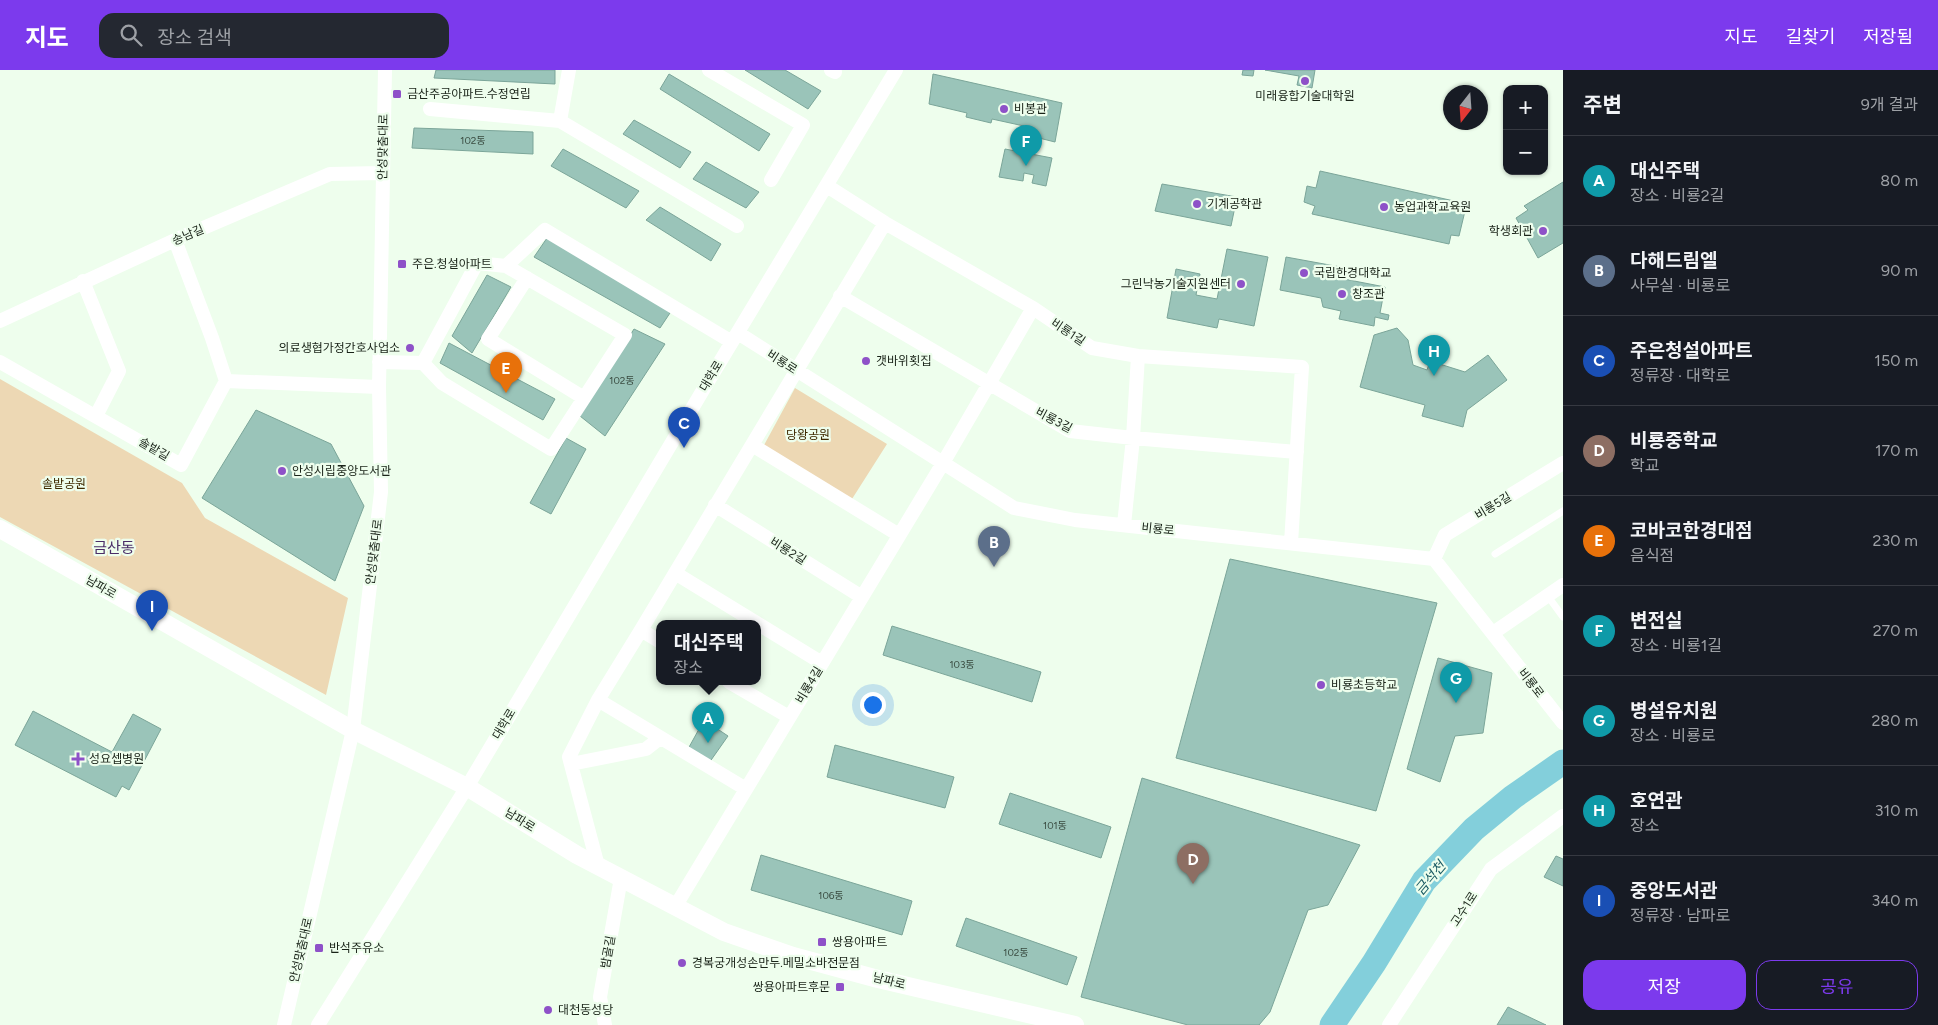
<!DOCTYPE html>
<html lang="ko">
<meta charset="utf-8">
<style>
:root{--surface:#171b24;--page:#242831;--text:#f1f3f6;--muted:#9ea1a6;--line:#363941;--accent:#7c3aed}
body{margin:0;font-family:Figtree,"Noto Sans KR",sans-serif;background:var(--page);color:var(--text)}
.controls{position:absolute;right:15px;top:15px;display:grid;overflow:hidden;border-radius:10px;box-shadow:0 1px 4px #0004}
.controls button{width:45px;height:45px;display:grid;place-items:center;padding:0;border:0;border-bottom:1px solid var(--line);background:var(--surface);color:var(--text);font:25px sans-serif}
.compass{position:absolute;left:1443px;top:15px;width:45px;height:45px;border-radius:50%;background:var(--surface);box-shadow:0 1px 4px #0004;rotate:197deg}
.you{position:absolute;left:872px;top:634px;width:18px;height:18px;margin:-12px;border:4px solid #fff;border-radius:50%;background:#1a73e8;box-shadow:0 0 0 8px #1a73e833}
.badge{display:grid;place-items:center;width:32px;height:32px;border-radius:50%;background:var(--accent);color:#fff;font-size:16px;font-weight:700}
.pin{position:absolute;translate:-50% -41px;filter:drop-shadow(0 1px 2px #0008)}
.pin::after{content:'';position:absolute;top:26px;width:18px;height:15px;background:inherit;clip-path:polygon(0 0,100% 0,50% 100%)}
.popup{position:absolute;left:656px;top:550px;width:105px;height:65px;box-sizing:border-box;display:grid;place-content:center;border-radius:10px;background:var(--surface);filter:drop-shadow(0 1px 4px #0005);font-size:16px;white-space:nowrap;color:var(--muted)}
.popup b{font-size:19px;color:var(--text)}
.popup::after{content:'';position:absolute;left:50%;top:100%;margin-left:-10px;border:10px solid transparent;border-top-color:var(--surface)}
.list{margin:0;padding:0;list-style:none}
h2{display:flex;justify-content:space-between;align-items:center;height:65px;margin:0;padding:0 20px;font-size:21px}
h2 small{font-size:16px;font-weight:400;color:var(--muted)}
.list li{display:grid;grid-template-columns:32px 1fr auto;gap:15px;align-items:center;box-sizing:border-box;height:90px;padding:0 20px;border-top:1px solid var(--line)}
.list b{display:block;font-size:19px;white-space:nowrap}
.list p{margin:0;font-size:16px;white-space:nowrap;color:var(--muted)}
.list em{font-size:16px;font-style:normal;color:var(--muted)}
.actions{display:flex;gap:10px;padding:15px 20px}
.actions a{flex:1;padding:11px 0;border:1px solid var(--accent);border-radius:15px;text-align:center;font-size:18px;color:var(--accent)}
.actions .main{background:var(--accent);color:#fff}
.icon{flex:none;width:28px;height:28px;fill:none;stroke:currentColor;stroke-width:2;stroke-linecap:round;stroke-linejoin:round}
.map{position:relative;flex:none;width:1563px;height:955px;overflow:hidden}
header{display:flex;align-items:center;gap:30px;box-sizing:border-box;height:70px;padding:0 25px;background:var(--accent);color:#fff}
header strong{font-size:24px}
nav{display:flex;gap:28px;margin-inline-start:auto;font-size:18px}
.search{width:350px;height:45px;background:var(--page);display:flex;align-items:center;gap:12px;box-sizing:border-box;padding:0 18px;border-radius:15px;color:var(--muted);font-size:19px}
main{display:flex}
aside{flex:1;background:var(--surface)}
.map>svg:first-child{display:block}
.green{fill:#edd8b4}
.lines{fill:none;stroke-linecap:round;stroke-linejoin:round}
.river{stroke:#83cfdb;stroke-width:25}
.building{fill:#9ac4b9;stroke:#7ba599}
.service{stroke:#fff;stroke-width:7}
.minor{stroke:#fff;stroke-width:14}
.tertiary{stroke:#fff;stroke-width:18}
.poi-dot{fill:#8e51c8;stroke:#eefeed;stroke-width:2}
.labels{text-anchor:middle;stroke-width:4.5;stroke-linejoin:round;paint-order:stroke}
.number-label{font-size:10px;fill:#394b40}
.poi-label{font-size:12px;fill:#192318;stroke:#eefeed;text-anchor:start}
.street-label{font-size:12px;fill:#192318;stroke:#eefeed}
.park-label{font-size:12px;fill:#3f2a00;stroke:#eefeed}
.water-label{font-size:14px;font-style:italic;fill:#1a5a63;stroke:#eefeed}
.quarter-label{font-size:15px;fill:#4a2d67;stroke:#eefeed}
</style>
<header>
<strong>지도</strong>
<div class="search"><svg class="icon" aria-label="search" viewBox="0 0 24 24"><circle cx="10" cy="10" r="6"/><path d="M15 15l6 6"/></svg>장소 검색</div>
<nav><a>지도</a><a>길찾기</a><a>저장됨</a></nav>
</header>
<main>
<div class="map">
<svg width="1563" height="955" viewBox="0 0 1563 955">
<rect width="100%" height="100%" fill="#eefeed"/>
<path class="green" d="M0 309 182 413 205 448 348 528 326 625 0 447Z
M795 318 887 374 852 429 763 377Z"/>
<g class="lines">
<path class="river" d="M1332 955 1374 893 1424 811 1474 759 1513 727 1563 692"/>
</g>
<path class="building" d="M436 0H555V14L434 8Z
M745 0H785L821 21 808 39Z
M1243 0H1254L1253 6 1242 5Z
M1265 0H1315L1312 18 1297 15 1299 6Z
M669 4 770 64 759 81 660 19Z
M933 4 1062 33 1055 72 1023 64 1024 56 992 49 991 53 966 47 967 43 929 34Z
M634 50 691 82 680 98 623 64Z
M414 58 533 62V84L412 78Z
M563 79 639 121 626 138 551 96Z
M1005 79 1052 88 1046 116 1032 113 1034 105 1024 103 1023 111 999 107Z
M706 92 759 122 746 138 693 109Z
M1320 101 1454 131 1453 138 1465 141 1459 166 1451 165 1449 174 1312 144 1315 136 1304 132 1307 116 1316 118Z
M1563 112V173L1538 188 1516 148 1528 140 1524 136Z
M1162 114 1237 127 1231 156 1155 141Z
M660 137 721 174 711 191 646 150Z
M547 168 672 240 660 258 534 187Z
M1227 179 1268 187 1254 256 1219 249 1217 258 1167 248 1176 199 1200 204 1196 225 1217 229Z
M1286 187 1346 198 1344 209 1385 217 1380 243 1389 245 1388 250 1375 247 1374 256 1339 249 1341 241 1323 237 1321 228 1280 220Z
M487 205 511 217 472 283 452 266Z
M1397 258 1408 270 1413 295 1427 300 1430 291 1465 302 1488 285 1507 310 1467 340 1463 357 1422 346 1425 335 1360 317 1374 265Z
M634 259 665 274 605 366 580 346Z
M449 273 555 329 543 350 440 293Z
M256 340 331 374 364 436 335 511 202 428Z
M566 368 586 379 551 444 530 433Z
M1230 489 1437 533 1376 741 1176 688Z
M892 556 1041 602 1032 632 883 585Z
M1438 588 1492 603 1483 663 1455 666 1440 712 1407 699Z
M33 641 112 682 133 644 161 659 129 720 122 716 116 727 15 675Z
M704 650 728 666 709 693 688 679Z
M835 675 954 707 945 738 827 707Z
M1142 708 1360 775 1328 835 1308 840 1270 942 1259 955H1188L1081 927Z
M1010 723 1111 757 1101 788 999 754Z
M761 785 912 831 902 865 751 820Z
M1556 786 1563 789V816L1544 807Z
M966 848 1077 887 1067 915 956 876Z
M1508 937 1546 955H1497Z"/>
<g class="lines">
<path class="service" d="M1495 484 1563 441
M1547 525 1563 547"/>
<path class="minor" d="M709 0 803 55 771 110
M831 0 835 2
M430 39 560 51 569 0
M560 51 737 156
M827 116 885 153 1033 238 1092 278 1138 286 1302 297 1291 473
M175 170 212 268 226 311
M527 208 488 269 584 328
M83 211 119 301 96 346
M840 226 1070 361 1133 368 1297 382
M0 251 175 170 330 104 382 103
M738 263 1014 438 1075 450 1434 489 1563 653
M0 292 181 395 226 311 379 317
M379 292 423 293 477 193 506 196 545 160 732 272
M423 293 442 313 551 379 625 265 506 196
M752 375 899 465
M715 435 862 527
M1124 455 1133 368 1138 286
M1434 489 1445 465 1563 393
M675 503 822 593
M641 560 659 571
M1493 563 1563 515
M729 612 789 647
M598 630 746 719
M571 694 646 679 660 668
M598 796 569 687 598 630 641 560 885 153
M675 837 943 393 1033 238
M284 955 353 660 381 422 379 317 385 0
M318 955 467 717 709 310 896 0
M605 955 600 927 621 808
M1389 955 1491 799 1563 746"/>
<path class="tertiary" d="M0 459 353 660 467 717 577 785 724 862 793 886 878 909 1075 955"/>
</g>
<g class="poi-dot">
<circle cx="1305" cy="11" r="5"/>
<rect x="392" y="19" width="10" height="10" rx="2.5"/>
<circle cx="1004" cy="39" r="5"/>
<circle cx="1197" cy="134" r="5"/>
<circle cx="1384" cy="137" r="5"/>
<circle cx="1543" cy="161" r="5"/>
<rect x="397" y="189" width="10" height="10" rx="2.5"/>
<circle cx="1304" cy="203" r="5"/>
<circle cx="1241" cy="214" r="5"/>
<circle cx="1342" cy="224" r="5"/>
<circle cx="410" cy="278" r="5"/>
<circle cx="866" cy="291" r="5"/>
<circle cx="282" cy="401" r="5"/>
<circle cx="1321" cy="615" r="5"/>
<path d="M75.5 681.5h5v5h5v5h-5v5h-5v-5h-5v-5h5z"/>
<rect x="817" y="867" width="10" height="10" rx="2.5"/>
<rect x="314" y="873" width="10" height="10" rx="2.5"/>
<circle cx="682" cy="893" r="5"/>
<rect x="835" y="912" width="10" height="10" rx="2.5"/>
<circle cx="548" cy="940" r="5"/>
</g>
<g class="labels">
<g class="number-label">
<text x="473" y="74">102동</text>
<text x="622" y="314">102동</text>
<text x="962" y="598">103동</text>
<text x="1055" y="759">101동</text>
<text x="831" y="829">106동</text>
<text x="1016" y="886">102동</text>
</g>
<g class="poi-label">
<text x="407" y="28">금산주공아파트.수정연립</text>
<text x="1305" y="30" text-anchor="middle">미래융합기술대학원</text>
<text x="1014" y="43">비봉관</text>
<text x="1207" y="138">기계공학관</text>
<text x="1394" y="141">농업과학교육원</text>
<text x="1533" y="165" text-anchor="end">학생회관</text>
<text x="412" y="198">주은.청설아파트</text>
<text x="1314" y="207">국립한경대학교</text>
<text x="1231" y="218" text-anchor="end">그린낙농기술지원센터</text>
<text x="1352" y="228">창조관</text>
<text x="400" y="282" text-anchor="end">의료생협가정간호사업소</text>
<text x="876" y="295">갯바위횟집</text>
<text x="292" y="405">안성시립중앙도서관</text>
<text x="1331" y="619">비룡초등학교</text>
<text x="89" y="693">성요셉병원</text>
<text x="832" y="876">쌍용아파트</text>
<text x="329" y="882">반석주유소</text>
<text x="692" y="897">경복궁개성손만두.메밀소바전문점</text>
<text x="830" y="921" text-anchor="end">쌍용아파트후문</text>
<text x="558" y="944">대천동성당</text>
</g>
<g class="street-label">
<text transform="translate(383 77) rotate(-89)" y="4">안성맞춤대로</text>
<text transform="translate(188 165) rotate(-23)" y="4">송남길</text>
<text transform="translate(1068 262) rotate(34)" y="4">비룡1길</text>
<text transform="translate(782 292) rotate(33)" y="4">비룡로</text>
<text transform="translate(711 306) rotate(-59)" y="4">대학로</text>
<text transform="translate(1054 350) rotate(28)" y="4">비룡3길</text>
<text transform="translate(154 379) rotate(30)" y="4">솔밭길</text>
<text transform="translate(1493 436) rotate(-31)" y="4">비룡5길</text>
<text transform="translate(1158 459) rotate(6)" y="4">비룡로</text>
<text transform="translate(788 481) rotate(32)" y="4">비룡2길</text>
<text transform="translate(374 482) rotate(-83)" y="4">안성맞춤대로</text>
<text transform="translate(101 517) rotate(30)" y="4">남파로</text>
<text transform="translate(1531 613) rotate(52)" y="4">비룡로</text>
<text transform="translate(809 615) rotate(-59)" y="4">비룡4길</text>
<text transform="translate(504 654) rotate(-59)" y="4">대학로</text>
<text transform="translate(520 750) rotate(32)" y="4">남파로</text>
<text transform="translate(1464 839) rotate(-57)" y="4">고수1로</text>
<text transform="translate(301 880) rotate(-77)" y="4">안성맞춤대로</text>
<text transform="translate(608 882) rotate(-80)" y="4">밤골길</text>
<text transform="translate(889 911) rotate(14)" y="4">남파로</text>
</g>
<g class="park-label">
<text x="808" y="369">당왕공원</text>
<text x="64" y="418">솔밭공원</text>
</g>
<g class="water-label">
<text transform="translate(1430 808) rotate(-50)" y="5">금석천</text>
</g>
<g class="quarter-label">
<text x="114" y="483">금산동</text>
</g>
</g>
</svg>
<div class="controls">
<button>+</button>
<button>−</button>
</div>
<svg class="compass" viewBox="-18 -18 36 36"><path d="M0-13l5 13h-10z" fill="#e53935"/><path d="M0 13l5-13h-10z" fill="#9ea1a6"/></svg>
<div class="you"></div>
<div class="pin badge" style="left:708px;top:673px;background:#0f9aa8">A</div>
<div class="popup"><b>대신주택</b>장소</div>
<div class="pin badge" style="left:994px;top:497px;background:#5c6f8a">B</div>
<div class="pin badge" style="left:684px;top:378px;background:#1a4fb4">C</div>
<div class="pin badge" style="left:1193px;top:814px;background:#8d6e63">D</div>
<div class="pin badge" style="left:506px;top:323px;background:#e8710a">E</div>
<div class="pin badge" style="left:1026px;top:96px;background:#0f9aa8">F</div>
<div class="pin badge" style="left:1456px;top:633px;background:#0f9aa8">G</div>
<div class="pin badge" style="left:1434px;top:306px;background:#0f9aa8">H</div>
<div class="pin badge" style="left:152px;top:561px;background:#1a4fb4">I</div>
</div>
<aside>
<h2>주변<small>9개 결과</small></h2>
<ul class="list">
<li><span class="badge" style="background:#0f9aa8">A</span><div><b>대신주택</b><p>장소 · 비룡2길</p></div><em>80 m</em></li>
<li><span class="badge" style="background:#5c6f8a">B</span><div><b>다해드림엘</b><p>사무실 · 비룡로</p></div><em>90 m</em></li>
<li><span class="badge" style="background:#1a4fb4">C</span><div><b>주은청설아파트</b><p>정류장 · 대학로</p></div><em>150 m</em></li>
<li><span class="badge" style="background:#8d6e63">D</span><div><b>비룡중학교</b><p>학교</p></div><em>170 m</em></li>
<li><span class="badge" style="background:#e8710a">E</span><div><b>코바코한경대점</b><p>음식점</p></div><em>230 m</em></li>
<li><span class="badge" style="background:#0f9aa8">F</span><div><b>변전실</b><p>장소 · 비룡1길</p></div><em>270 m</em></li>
<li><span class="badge" style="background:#0f9aa8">G</span><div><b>병설유치원</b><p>장소 · 비룡로</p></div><em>280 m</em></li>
<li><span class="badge" style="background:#0f9aa8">H</span><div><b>호연관</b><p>장소</p></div><em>310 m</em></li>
<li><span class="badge" style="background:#1a4fb4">I</span><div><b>중앙도서관</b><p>정류장 · 남파로</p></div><em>340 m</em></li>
</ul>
<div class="actions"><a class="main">저장</a><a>공유</a></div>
</aside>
</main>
